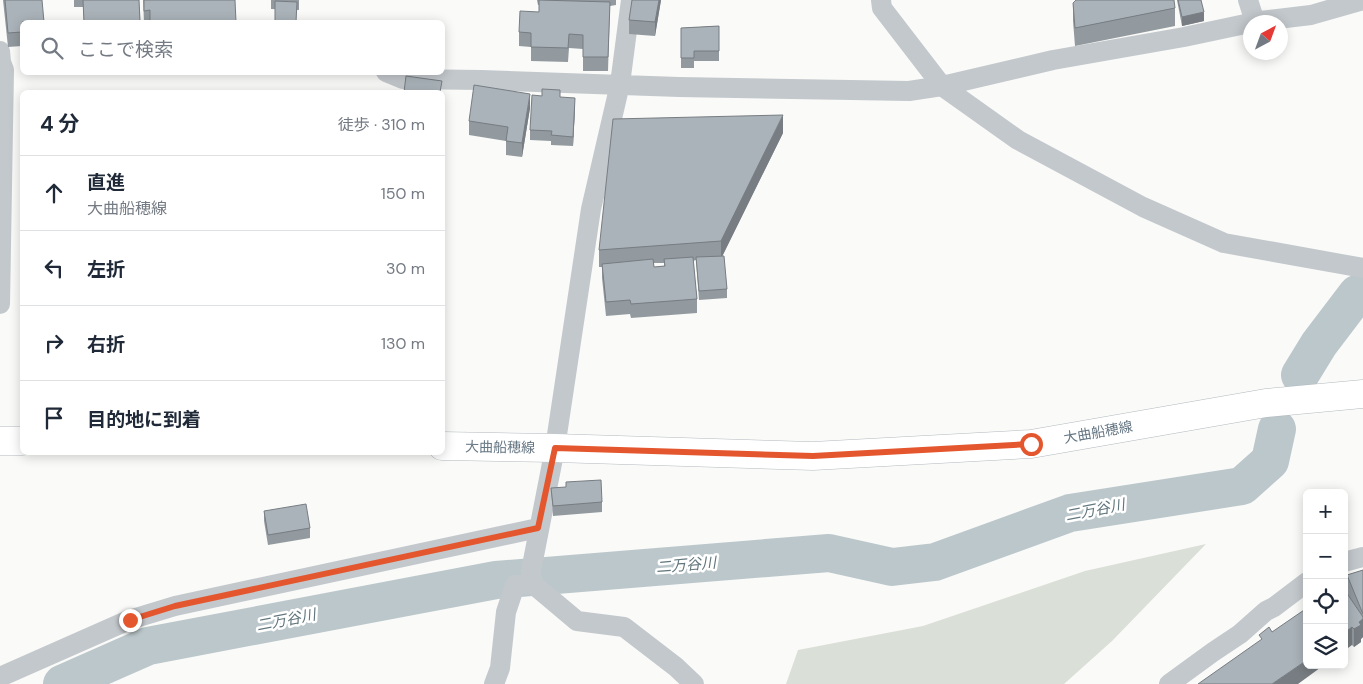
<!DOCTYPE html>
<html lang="ja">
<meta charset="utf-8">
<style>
:root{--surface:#fff;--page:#f2f2f3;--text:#1f2937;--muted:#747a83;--line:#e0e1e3}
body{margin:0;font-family:"DM Sans","Noto Sans JP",sans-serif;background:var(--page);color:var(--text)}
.controls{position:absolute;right:15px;bottom:15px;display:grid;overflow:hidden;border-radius:8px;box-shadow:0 2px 12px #0003}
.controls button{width:45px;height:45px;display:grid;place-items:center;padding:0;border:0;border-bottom:1px solid var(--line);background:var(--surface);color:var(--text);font:25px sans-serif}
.compass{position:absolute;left:1243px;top:15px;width:45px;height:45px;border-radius:50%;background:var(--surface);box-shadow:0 2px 12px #0003;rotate:41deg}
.stop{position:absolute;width:15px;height:15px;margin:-11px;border:4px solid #e4572e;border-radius:50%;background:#fff}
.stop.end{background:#e4572e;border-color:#fff;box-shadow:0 1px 5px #0008}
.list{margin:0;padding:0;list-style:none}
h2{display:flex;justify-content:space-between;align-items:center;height:65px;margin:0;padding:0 20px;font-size:21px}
h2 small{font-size:16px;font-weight:400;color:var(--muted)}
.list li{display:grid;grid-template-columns:32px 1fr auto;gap:15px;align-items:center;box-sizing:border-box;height:75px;padding:0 20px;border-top:1px solid var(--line)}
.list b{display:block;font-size:19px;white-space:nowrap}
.list p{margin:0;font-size:16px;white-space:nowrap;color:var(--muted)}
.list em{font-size:16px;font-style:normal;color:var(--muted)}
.icon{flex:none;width:28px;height:28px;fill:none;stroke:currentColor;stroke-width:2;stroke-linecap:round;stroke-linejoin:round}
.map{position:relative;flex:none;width:1363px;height:684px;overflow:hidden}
.search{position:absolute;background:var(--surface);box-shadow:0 2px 12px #0003;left:20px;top:20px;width:425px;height:55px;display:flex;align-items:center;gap:12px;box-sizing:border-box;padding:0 18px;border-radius:8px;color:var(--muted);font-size:19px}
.panel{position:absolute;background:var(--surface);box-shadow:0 2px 12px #0003;left:20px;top:90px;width:425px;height:365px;border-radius:8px}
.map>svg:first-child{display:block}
.green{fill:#dadfd7}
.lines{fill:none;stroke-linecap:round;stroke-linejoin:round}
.river{stroke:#bbc7cb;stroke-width:38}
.secondary-casing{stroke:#b3babf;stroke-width:29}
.minor{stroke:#c3c8cc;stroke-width:20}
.secondary{stroke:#fff;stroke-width:28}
.wall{fill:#929a9f;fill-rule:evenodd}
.shaded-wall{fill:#777d82}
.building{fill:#aab3b9;stroke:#777d82}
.route{stroke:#e4572e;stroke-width:6}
.labels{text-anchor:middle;stroke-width:5;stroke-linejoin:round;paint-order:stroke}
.street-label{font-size:14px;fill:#657683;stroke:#fff}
.water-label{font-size:15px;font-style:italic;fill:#60757c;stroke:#fff}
</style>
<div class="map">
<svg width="1363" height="684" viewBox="0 0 1363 684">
<rect width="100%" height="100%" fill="#fafaf8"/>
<path class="green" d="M1206 544 1112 641 1064 684H786L798 650 923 626 1085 571Z"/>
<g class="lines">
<path class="river" d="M1300 375 1319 344 1357 294 1363 295
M62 684 148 646 496 580 829 553 892 567 935 562 1070 513 1242 486 1270 461 1277 429"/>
<g class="secondary-casing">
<path id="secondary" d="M0 441H22
M442 446 555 448 813 456 1031 444 1266 403 1363 394"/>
</g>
<path class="minor" d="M631 0 620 84 591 209 555 448 531 571 533 584 577 621 624 627 676 667 694 684
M881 0 882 8 942 86 1018 140 1143 207 1224 243 1363 268
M1248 0 1255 22
M1252 22 1311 15 1363 0
M0 51 1 62 4 70 0 304
M386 72 403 79 481 80 679 87 909 91 942 86 1053 60 1184 37 1250 23
M1344 562 1363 557
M0 677 129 620 175 606 538 528
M494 684 500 668 506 612 515 585 533 584
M1169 684 1213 652 1240 634 1266 611 1274 607 1307 582"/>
<use href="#secondary" class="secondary"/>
</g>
<path class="wall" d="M3 0H42L22 22V46L8 47Z
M74 0H139L140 22H84L83 7H74Z
M143 0 236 22H144Z
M271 0H299V10L271 9Z
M537 0H616V5L610 6 608 71H583V49L569 48 568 62 531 61V47L519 46V32L539 12V5H538Z
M661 0 655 36 629 34V20Z
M1177 0H1201L1204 21 1182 26Z
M1073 3 1175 8V26L1075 46 1073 21Z
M719 26V61H694V68H681V28Z
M560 97 575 107 573 146 551 145V141L530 140V130Z
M530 108 522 157 506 155V141L469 135V121Z
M783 133 722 256 727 289V298L699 300 696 260 693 261 697 299V313L631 318 630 314 606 316 602 278V267H599V250ZM654 263H664V266L654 267Z
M551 488 602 502V512L553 516Z
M264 511 310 528V538L268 545 264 521Z
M1363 570V637L1361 639V642L1354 647 1352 645 1347 593V575Z"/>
<path class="shaded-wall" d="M659 0H661L655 36V22Z
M1204 12V21L1182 26V17Z
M530 94V108L522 157V143Z
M575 98V107L573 146V137Z
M783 115V133L721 259V241Z
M1363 619V637L1361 639V642L1354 647V629L1359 622Z
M1352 627V645L1344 651V633Z
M1307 660V665H1324L1298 684H1272Z"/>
<path class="building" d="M5 0H42L44 22H22V32L8 33Z
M83 0H139L140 21 84 22Z
M144 0H235L236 22H150V10L144 11Z
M539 0 610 2 608 57H583V35L569 34 568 48 531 47V33L519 32 520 11 539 12Z
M632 0H659L655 22 629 20Z
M1076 0H1174L1175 8 1075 28 1073 3Z
M1178 0H1201L1204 12 1182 17Z
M275 1 297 2 296 22H275Z
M719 26V51H694V58H681V28Z
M406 76 442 81 440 92H404Z
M474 85 530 94 522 143 506 141 508 127 469 121Z
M542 89 560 90V97L575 98 573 137 551 135 552 131 530 130 532 95 542 96Z
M783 115 721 241 599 250 613 119Z
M724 256 727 289 699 291 696 257Z
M693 257 697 299 631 304 630 300 606 302 602 264 653 259 654 267 665 266 664 259Z
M601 480 602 502 553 506 551 488 566 487V482Z
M306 504 310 528 268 535 264 511Z
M1363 570V614L1347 575Z
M1344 589 1363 617V619L1359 622 1361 625 1354 629 1352 627 1344 633Z
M1307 608V660L1272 684H1198L1262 639 1259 635 1269 627 1272 632Z"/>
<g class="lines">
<path class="route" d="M130 620 175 606 538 528 555 448 813 456 1031 444"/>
</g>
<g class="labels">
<g class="street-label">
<text transform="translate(1098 432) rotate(-10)" y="5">大曲船穂線</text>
<text transform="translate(500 447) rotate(1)" y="5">大曲船穂線</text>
</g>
<g class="water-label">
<text transform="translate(1095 510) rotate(-11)" y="5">二万谷川</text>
<text transform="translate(686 565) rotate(-5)" y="5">二万谷川</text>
<text transform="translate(286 620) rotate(-11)" y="5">二万谷川</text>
</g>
</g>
</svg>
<div class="controls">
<button>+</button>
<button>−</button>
<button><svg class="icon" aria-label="locate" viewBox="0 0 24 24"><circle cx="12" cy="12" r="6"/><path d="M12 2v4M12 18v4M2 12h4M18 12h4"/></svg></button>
<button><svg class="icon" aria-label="layers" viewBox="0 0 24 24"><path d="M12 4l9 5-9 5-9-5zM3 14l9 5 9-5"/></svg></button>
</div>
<svg class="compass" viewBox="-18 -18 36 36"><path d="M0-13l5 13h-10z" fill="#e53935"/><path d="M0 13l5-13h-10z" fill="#747a83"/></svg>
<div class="stop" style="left:1031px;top:444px"></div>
<div class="stop end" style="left:130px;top:620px"></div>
<div class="search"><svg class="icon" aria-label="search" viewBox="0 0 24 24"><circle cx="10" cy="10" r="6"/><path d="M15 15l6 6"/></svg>ここで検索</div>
<section class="panel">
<h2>4 分<small>徒歩 · 310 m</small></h2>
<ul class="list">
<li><svg class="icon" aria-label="ahead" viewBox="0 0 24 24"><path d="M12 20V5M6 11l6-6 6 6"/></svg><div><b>直進</b><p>大曲船穂線</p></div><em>150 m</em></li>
<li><svg class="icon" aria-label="left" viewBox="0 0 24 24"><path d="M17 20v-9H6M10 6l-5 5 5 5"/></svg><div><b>左折</b></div><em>30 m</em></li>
<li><svg class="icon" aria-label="right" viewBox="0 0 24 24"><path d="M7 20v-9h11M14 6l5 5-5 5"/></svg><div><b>右折</b></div><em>130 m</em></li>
<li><svg class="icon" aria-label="arrive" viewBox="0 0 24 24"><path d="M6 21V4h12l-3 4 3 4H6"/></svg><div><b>目的地に到着</b></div></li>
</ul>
</section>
</div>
